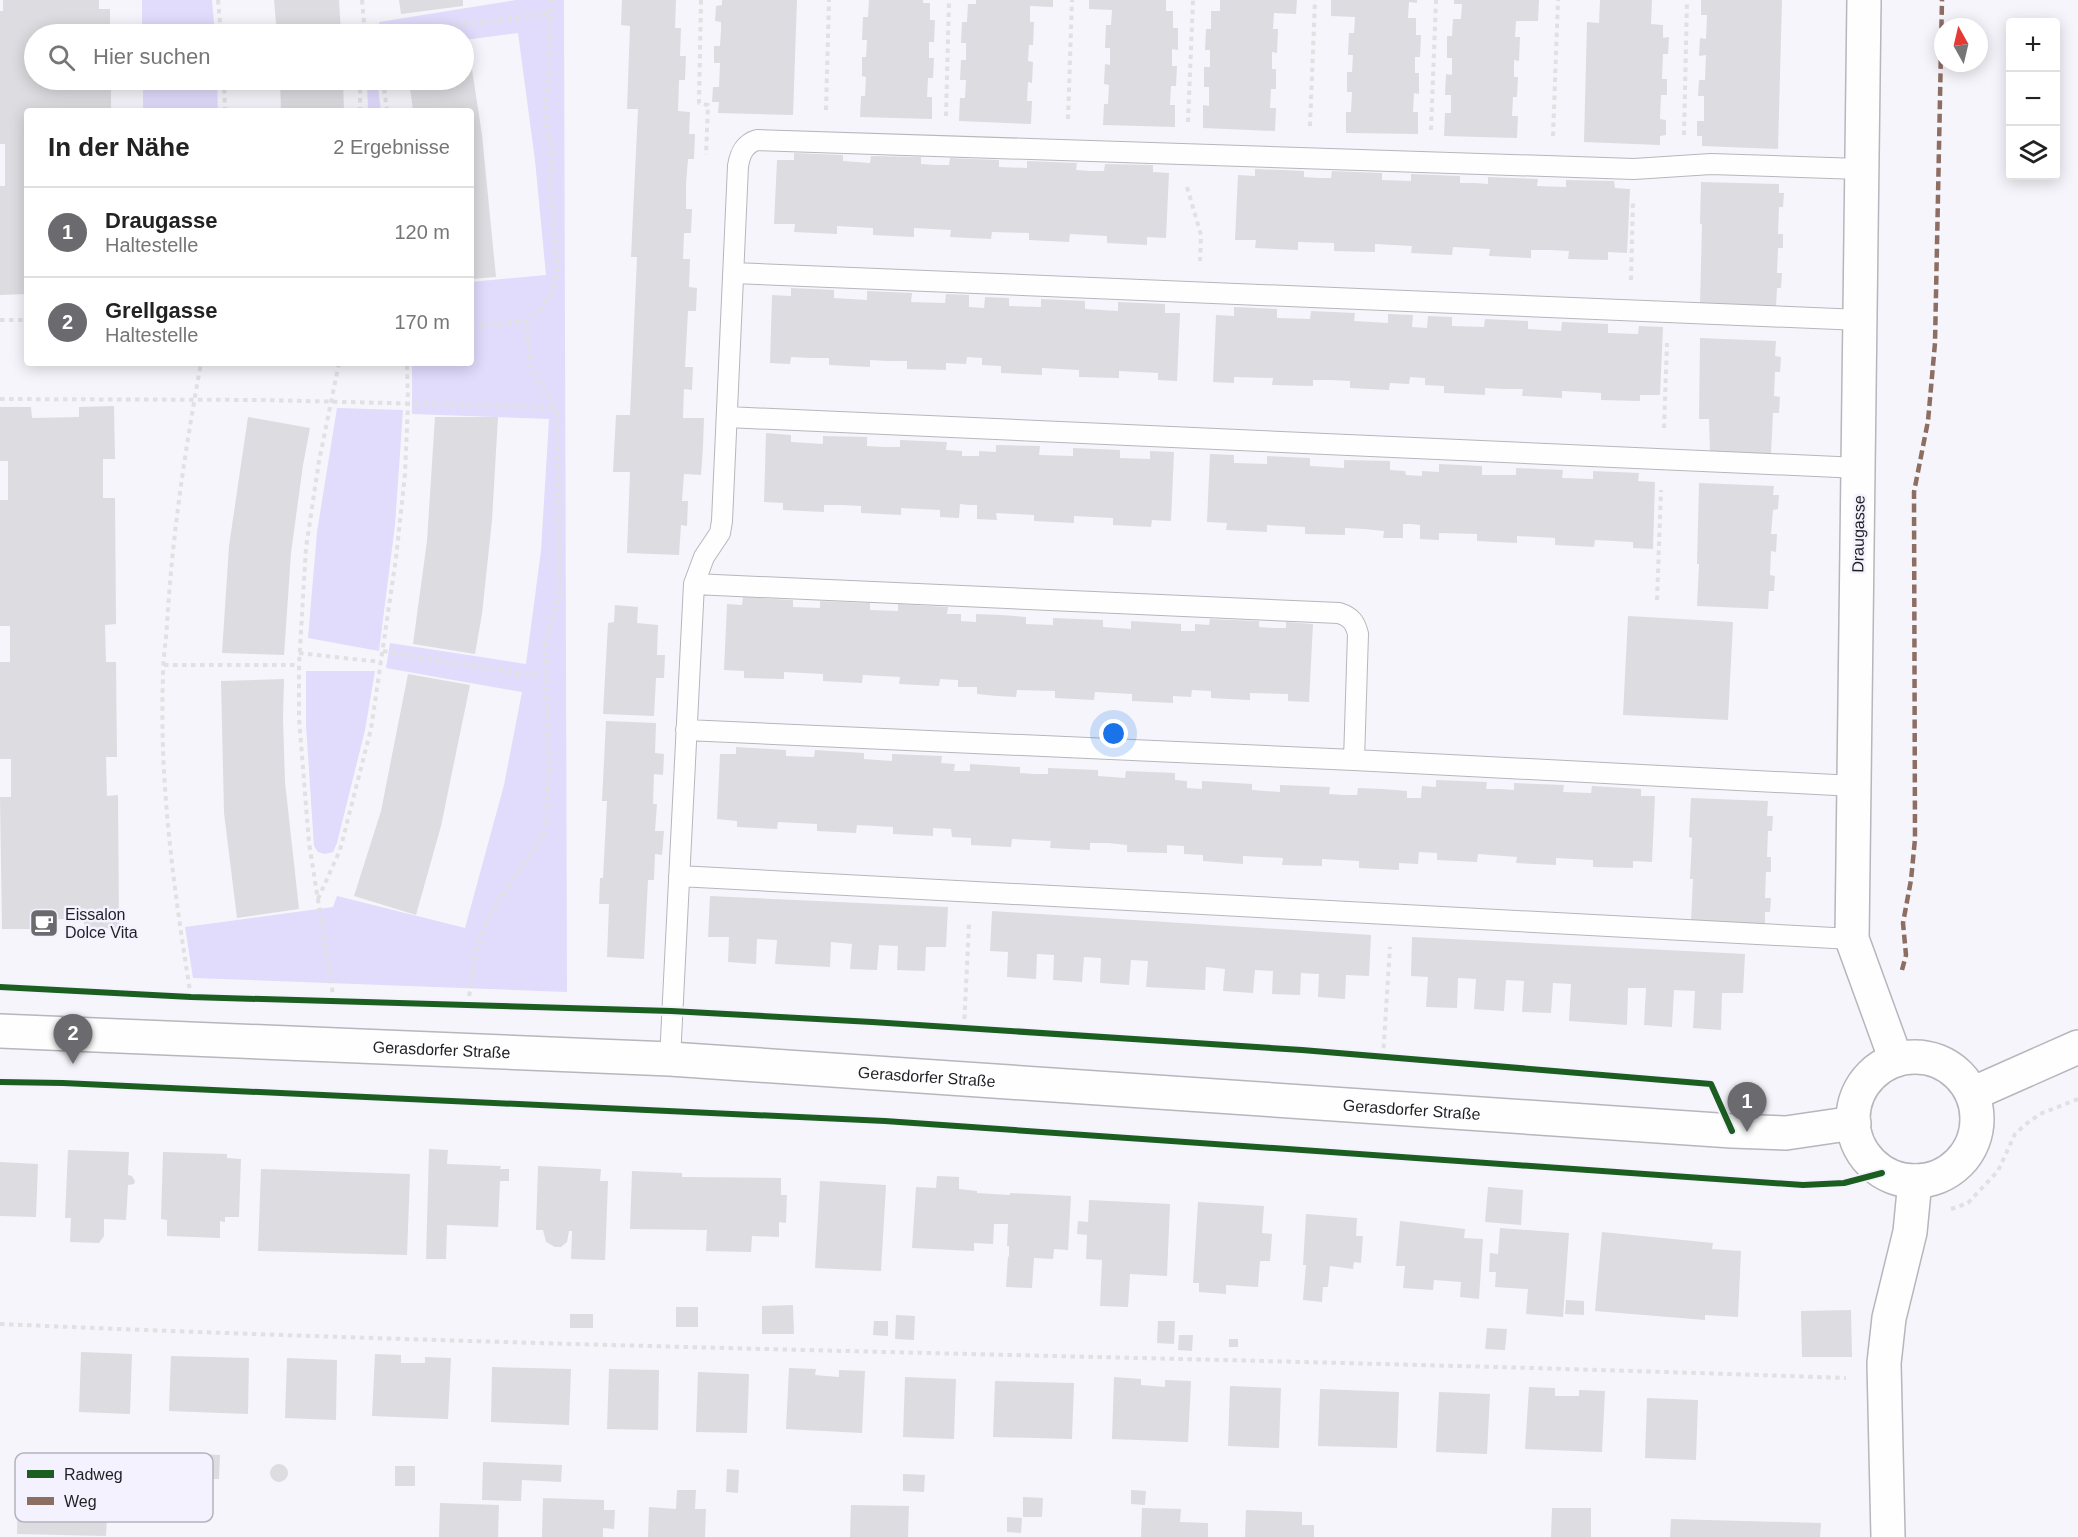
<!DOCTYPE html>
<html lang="de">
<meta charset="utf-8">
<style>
:root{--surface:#fff;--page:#f6f6f6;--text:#222;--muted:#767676;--line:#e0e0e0;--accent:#6b6a6f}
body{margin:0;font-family:Helvetica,sans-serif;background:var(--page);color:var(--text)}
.controls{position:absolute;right:18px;top:18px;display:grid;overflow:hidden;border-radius:6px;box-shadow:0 3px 15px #0003}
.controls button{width:54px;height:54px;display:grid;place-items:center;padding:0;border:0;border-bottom:2px solid var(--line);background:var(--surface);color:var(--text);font:30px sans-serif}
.compass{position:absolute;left:1934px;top:18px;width:54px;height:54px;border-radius:50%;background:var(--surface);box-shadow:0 3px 15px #0003;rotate:352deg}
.you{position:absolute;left:1114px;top:734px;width:21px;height:21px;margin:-15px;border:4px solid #fff;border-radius:50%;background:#1a73e8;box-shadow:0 0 0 9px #1a73e833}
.badge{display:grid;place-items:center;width:39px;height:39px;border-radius:50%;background:var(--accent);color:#fff;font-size:20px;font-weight:700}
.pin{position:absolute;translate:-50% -50px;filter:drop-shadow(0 2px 3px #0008)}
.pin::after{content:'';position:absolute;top:32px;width:21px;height:18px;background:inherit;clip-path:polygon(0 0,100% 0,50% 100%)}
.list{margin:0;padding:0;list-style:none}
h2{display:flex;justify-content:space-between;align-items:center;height:78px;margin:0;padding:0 24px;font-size:26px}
h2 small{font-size:20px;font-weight:400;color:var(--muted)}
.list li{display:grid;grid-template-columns:39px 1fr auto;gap:18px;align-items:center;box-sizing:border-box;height:90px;padding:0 24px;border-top:2px solid var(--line)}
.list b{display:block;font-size:22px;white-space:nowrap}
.list p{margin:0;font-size:20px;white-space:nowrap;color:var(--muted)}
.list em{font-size:20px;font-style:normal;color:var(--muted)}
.icon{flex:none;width:33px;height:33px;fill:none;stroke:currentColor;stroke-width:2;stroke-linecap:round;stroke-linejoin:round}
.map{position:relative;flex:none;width:2078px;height:1537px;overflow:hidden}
.search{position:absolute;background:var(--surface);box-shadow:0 3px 15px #0003;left:24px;top:24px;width:450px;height:66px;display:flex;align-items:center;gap:15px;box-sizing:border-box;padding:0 21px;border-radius:33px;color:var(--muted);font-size:22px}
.panel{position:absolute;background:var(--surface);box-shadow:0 3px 15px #0003;left:24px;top:108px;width:450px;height:258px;border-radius:6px}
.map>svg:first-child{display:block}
.green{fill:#e1dbfc}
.building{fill:#dddce1}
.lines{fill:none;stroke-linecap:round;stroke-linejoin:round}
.service-casing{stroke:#b7b6bc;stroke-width:22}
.minor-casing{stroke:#b7b6bc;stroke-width:36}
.secondary-casing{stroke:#b7b6bc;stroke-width:36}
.path{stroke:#e1e0e2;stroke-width:4;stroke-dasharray:4.5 4.5;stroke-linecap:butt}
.service{stroke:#fefefe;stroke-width:20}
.minor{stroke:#fefefe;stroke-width:33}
.secondary{stroke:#fefefe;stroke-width:33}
.quiet{stroke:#8d6e63;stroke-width:4.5;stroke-dasharray:9 4.5;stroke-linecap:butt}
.cycleway-casing{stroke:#f4f2fe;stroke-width:10}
.cycleway{stroke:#1b5e20;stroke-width:6}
.labels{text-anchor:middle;stroke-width:5;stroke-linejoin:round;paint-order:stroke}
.street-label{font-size:16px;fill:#201f24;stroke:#f4f2fe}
.poi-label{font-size:16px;fill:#201f24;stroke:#f4f2fe;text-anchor:start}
.key{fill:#f4f2fe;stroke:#b4b3bd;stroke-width:1.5}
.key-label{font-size:16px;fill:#201f24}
</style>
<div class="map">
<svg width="2078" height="1537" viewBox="0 0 2078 1537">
<rect width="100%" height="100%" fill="#f6f5fb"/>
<path class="green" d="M142 0H212L215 34H142Z
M516 0H564L567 992 193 978 185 927 333 907 337 896 465 928 504 785 522 692 386 668 390 643 526 664 541 551 549 419 412 414V363H471V282L546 275 535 160 518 33 464 40V34H381L379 22Z
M143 80H217L218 111H143Z
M367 80H377L381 111H368Z
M337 408 403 410 395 525 379 651 308 638 317 532Z
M306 671H375L365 730 337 843 333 852 325 854 318 852 314 846 306 725Z"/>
<path class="building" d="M3 0H99V9H110V34H34V80H111V111H27V294L0 295V186H5V144H0V11H3Z
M274 0H339L341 34H277Z
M399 0H463V6L401 14Z
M622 0H676L675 28H681L680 56H686L685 80H679L678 111 690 112 689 134H695L694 159H688L686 184V209H692L691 233H684L683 259H690L689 287 697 288 696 311H688L685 367H693L692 390 684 389 683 418H704L703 447 701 475 684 474 682 501H688L687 526 681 525 679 555 627 553 630 472H613L616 415H630L637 257H631L638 109H627L630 26 621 25Z
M722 0H797L793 115 718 113 719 102H712L713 87H719L720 63H714V46H720L721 30V22L715 21 716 6 722 5Z
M869 0H923V3H930V20H935L934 42H929V58H934L933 78H928L927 97H932V119L860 117 861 96H865L866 77 862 76V57H866L867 40H862L863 17H868Z
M976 0H1053V7L1030 6V22H1034L1033 45H1029L1028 61 1033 62 1032 83 1028 82 1027 101H1032L1031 124 959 121 960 98H965L966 80H960L961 60H966V43H961L962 22H967L968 4H976Z
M1089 0H1166V11H1173V28H1178V50L1172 49V66H1177L1176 86H1171L1170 105H1175V127L1103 125 1104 104H1108L1109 85 1104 84 1105 64 1110 65V48H1105L1106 25H1111L1112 10 1089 9Z
M1220 0H1297L1296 14 1274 13 1273 29H1278L1277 53 1272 52V69H1276V89H1271L1270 108H1276L1275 131 1203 128V105L1209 106V87H1204V67H1210V50H1205L1206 29H1211V11H1220Z
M1331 0H1417V3L1409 2 1408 18H1416V35H1421L1420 57H1415V73H1419V94L1414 93 1413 112H1418V134L1346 133V112H1351L1352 92H1347V72H1352L1353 55H1348L1349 33H1354L1355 17 1331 16Z
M1454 0H1539L1538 21H1516L1515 37H1520L1519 61 1514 60V77H1518L1517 97H1513L1512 116H1518L1517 138 1444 136 1445 113H1451V95H1445L1446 74 1452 75V58H1447V36H1452L1453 19H1461L1462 4H1454Z
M1600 0H1652L1651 24 1663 25V38L1669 37 1668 54H1663L1662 79H1667V95H1661L1660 119 1666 120V135L1660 136V145L1584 142 1587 22 1599 23Z
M1701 0H1782L1778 149 1702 146V136H1697V121H1704V96H1698L1699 80H1705L1706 55 1699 56 1700 38 1706 39 1707 15H1701Z
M464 43H468L482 135 496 277 471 279V111H413L409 80H464Z
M280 80H343L344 111H281Z
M794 153 843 155V161L870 163 871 156 921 157V164L935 165H949L950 158 999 160V167L1027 168V161L1077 163 1076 170 1091 171H1104L1105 164 1153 165V172L1169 173 1166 238 1147 237V245L1107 243V236L1070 234 1069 242 1029 240V233L992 232 991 239 950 237 951 230 914 228V237L873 235V228L837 226V234L794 232 795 224H774L777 160H794Z
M1255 169 1304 171V177L1319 178H1331L1332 171 1382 173V180L1411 181V174L1460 176V183H1475L1488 184V177L1538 179 1537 186 1566 187V180L1614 181 1615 188 1630 189 1627 253 1608 252V260L1568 259 1569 251 1550 250H1531V258L1489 256 1490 249 1453 247 1452 255 1411 253 1412 246 1375 244V252L1334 251V243L1298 242V250L1255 248 1256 240H1235L1238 175 1255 176Z
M1701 182 1779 184V193H1784L1783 207H1779L1778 234H1783V248H1778L1777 273H1782L1781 288H1777L1776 307 1700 305 1702 224H1700Z
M791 288 834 290V298L867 300V291L912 293 911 302 945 303 946 294 969 295V307L984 308 985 297 1009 298V306L1041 307V299L1085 301V309L1102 310 1118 311V302L1165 304V313H1180L1177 381 1158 380V373L1119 371V378L1079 377V370L1042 368V375L1001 373V366L982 365V358L967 357 966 364 946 363V370L907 369V361H888L870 360V367L829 365V358H811L791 357 790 364 770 363 772 295 791 296Z
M1234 307 1277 309V318L1310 319 1311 311 1355 313 1354 321 1388 323V314L1413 315 1412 327 1427 328 1428 316 1452 317V326L1484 327 1485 319 1528 321V329L1561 331 1562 322 1608 324V333L1638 334 1639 326 1663 327 1660 395H1640V401L1601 400V393L1562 391V398L1522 396 1523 389H1504L1485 388V395L1444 393V386L1425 385V378L1410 377 1409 384 1390 383 1389 390 1350 388V381L1332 380H1313V386L1272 385 1273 378 1234 377V383L1213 382 1216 315 1234 316Z
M1700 338 1776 341 1775 356 1781 357 1780 372H1775L1774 396 1780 397 1779 413H1773L1771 454 1710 451 1709 419H1699Z
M114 406 115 459H103V498H115L116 624 105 625 106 662H116L117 757H106L107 796 118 795 119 928 84 929V919H36V929H2L0 797H11V759H0V662H10V626H0V500H8V461H0V407H31L32 418 79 417V407Z
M248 417 310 428 303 465 291 553 284 655 222 653 229 546Z
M435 417H498L492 520 482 614 475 654 413 644 427 541Z
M766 433 791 435V442L823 444V436L867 437V446L884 447H900V440L947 442 946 450 962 451V456H979V451L996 452V445L1040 446 1039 455 1073 456V448L1120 450V458L1150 459V451L1174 452 1171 521 1152 520 1151 527 1113 525V518L1074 516V523L1034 521V515L996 513 997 520 977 519V505H969L960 504 959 518 940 517V510L901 508V515L861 513V506L843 505H824V512L783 510V503L764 502Z
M1210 454 1234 455V463L1267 464V456L1310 458V466L1328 467 1344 468V460L1390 461V470L1405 471 1406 475 1422 476V471L1439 472V464L1482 466V475H1516V468L1563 470 1562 478 1593 479V471L1639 473 1638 481 1655 482 1653 549 1633 548V542L1615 541 1595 540 1594 547 1555 545V538L1517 536V543L1477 541V534L1439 533V540L1420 539V525L1411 524H1403V538H1383L1384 531 1364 529 1345 528V535L1305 534V527L1287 526 1267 525V532L1226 530 1227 523 1207 522Z
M1699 483 1774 486 1773 495H1779L1778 509 1773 510 1771 534H1777L1776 552 1771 551 1770 575 1775 576 1774 591H1769L1768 609 1697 606 1699 564H1697Z
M743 597 793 600V607L820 608V601L870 603V610L898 611V604L948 607 947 614H961V621L976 622V614L1001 615 1026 617V624L1053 625V618L1103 620V627L1131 629V621L1181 624V631H1195V624L1209 625 1210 619 1259 621V627L1273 628H1286V622L1313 624 1309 702 1288 701V694L1250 693V700L1230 699 1211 698V691L1192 690 1191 697 1173 696V703L1132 701V694L1095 692 1094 700 1055 698V691L1017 690 1016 697 997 696 977 694V687H958V680L940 679 939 686 899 684 900 677 863 675 862 683 823 681V674L784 672V679L744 678V671L724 670 727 604 742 605Z
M615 605 638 607 637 623 658 625 657 655H665L664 678H656L654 716 603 714 608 623 614 622Z
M1628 616 1733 622 1728 720 1623 715Z
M408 674 470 685 441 826 416 915 354 896 381 811Z
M284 679 283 718 285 782 299 909 237 918 224 813 221 681Z
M606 721 656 723 655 753 664 754 663 775 654 774 653 804H657L655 831H664L662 855 655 854 654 880H648L644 959 607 957 609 904H599L600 878H603L607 801H602Z
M736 747 786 750V756L814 757 815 750 864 753V759L892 761V754L942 756 941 763 955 764 954 771H970V764L1020 767V773L1035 774H1048V768L1098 770V776L1125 778 1126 771 1175 773V780L1187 781V788L1202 789V781L1252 784V790L1280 792V785L1330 787 1329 794 1344 795H1357L1358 788 1383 789 1407 791V798H1421L1422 786 1436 787V780L1487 782 1486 789H1500L1514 790V783L1564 785 1563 792 1591 793 1592 786 1641 789V796H1655L1652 862 1633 861V868L1593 867V860L1556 858V865L1516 863 1517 857 1478 854 1477 862 1437 860V853L1419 852 1418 864 1399 863V870L1359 868V861L1322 859V866L1282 865 1283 858 1243 856V864L1203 861V855L1184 854V846L1167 845V853L1127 852V845L1108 843H1090V850L1050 848 1051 841 1031 840 1012 839 1011 847 971 845V838L952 837 951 829 933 828V836L893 834V827L857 825 856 833 817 831V824L778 822 777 829 737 827V821L717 819 720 754H736Z
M1691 798 1768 801 1767 816H1773L1772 831H1768L1767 857H1771V872H1766L1765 898H1771L1770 912H1765V924L1691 921 1693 879H1690L1692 838 1689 837Z
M710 896 948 907 946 947H926L925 971 897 970 898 946 879 945 877 970 850 969 852 944 831 942 830 967 775 964 777 940 757 939 756 964 728 962 729 937H708Z
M992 911 1371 935 1369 976 1346 975 1345 999 1318 997 1319 974 1301 973 1300 995 1272 994 1273 971 1255 970 1253 993 1223 991 1225 969 1206 967 1205 990 1146 987 1148 961 1131 960 1129 985 1100 983 1101 958 1084 957 1082 982 1053 980 1054 955 1037 954 1036 979 1007 977 1008 952 990 951Z
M1412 937 1745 954 1743 993H1722L1721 1030 1693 1028 1695 991 1674 990 1672 1027 1644 1025 1646 988H1628L1627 1025 1569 1021 1571 984 1553 983 1551 1013 1522 1012 1524 981 1506 980 1504 1011 1474 1009 1476 979 1458 978 1457 1008 1426 1007 1428 977 1411 976Z
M429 1149 448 1150 447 1164 501 1166 500 1169H509V1181H500L498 1227 447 1225 446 1259H426Z
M68 1150 129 1152 128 1175 132 1176 135 1181 134 1184 128 1185 126 1220 104 1219V1236L99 1243 70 1242 71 1218H65Z
M163 1152 227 1154V1158L241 1159 239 1217H225V1222L220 1221V1238L167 1236V1220L161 1219Z
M0 1162 38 1164 36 1217 0 1216Z
M538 1166 601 1169 600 1181H608L605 1260 571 1259 572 1231H569L567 1242 561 1247H555L546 1242 543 1230H536Z
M261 1169 410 1174 407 1255 258 1251Z
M632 1171 682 1173V1177L781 1178V1195H787L786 1223 779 1222V1237L752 1236 751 1252 706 1251 707 1230 630 1229Z
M937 1176 959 1177V1189L977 1191V1193L1010 1195V1193L1071 1196 1068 1250 1054 1249 1053 1259 1034 1258 1032 1288 1006 1287 1008 1256 1009 1257V1246H1007L1008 1224H994L993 1244 974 1243V1251L912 1248 916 1187 936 1188Z
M820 1181 886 1185 881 1271 815 1268Z
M1488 1187 1523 1190 1521 1225 1485 1222Z
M1089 1200 1170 1204 1167 1276 1130 1274 1128 1307 1100 1306 1102 1260 1086 1259 1087 1235 1077 1234 1078 1221 1088 1222Z
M1198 1202 1264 1206 1262 1233 1272 1234 1270 1261H1260L1258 1287 1226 1285V1294L1199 1292V1283H1193Z
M1306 1214 1357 1218 1356 1236H1363L1361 1263 1354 1262 1353 1269 1330 1266 1328 1287H1323L1322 1302 1303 1300 1306 1265H1303Z
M1400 1221 1465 1229 1464 1238 1483 1239 1479 1299 1460 1297 1461 1282 1434 1280 1433 1290 1403 1288 1405 1266H1396Z
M1500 1228 1569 1233 1563 1317 1526 1314 1528 1289 1495 1287 1496 1272H1489L1490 1253 1498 1254Z
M1602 1232 1713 1243 1712 1249 1741 1251 1738 1317 1705 1315V1320L1595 1311Z
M1566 1300 1584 1301V1315L1565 1314Z
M793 1305 794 1334H762V1306Z
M676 1307H698V1327H676Z
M1851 1310 1852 1357H1802L1801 1311Z
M570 1314H593V1328H570Z
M896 1315 915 1316 914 1340 895 1339Z
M874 1321H888V1336L873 1335Z
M1158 1321H1175L1174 1344 1157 1343Z
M1487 1328 1507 1329 1505 1350 1485 1349Z
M1179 1335H1193L1192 1351 1178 1350Z
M1229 1339H1238V1347H1229Z
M81 1352 132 1354 130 1414 79 1412Z
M375 1354 401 1355V1363H425V1357L451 1358 448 1419 372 1416Z
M171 1356 249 1358 248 1414 169 1411Z
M287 1358 337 1360 336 1420 285 1418Z
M492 1367 571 1369 569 1425 491 1422Z
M789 1368 816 1369 815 1375 839 1377V1370L865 1371 862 1433 786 1429Z
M609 1369 659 1370 658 1430 607 1429Z
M698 1372 749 1374 747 1433 696 1432Z
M905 1377 956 1379 954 1439 903 1437Z
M1114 1377 1141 1379V1385L1165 1387V1380L1191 1381 1188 1442 1112 1439Z
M995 1381 1074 1383 1072 1439 993 1437Z
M1230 1386 1281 1388 1279 1448 1228 1446Z
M1529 1387 1555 1388V1396H1579V1390L1605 1391 1602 1452 1525 1449Z
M1320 1389 1399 1392 1397 1448 1318 1446Z
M1439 1392 1490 1394 1487 1454 1436 1452Z
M1647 1398 1698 1400 1696 1460 1645 1458Z
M201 1454 220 1455 219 1479H200Z
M19 1459 108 1461V1487H113V1518L107 1517 106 1536 17 1534Z
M483 1462 562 1465 561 1482 522 1480 521 1501 482 1500Z
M270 1473a9 9 0 1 1 18 0a9 9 0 1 1-18 0Z
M395 1466H415V1486H395Z
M727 1469 739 1470 738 1493 726 1492Z
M903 1474 925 1475 924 1492 903 1491Z
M677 1490H696L695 1509H706L705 1537H648L649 1507 676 1509Z
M1131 1490 1146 1491 1145 1505 1131 1504Z
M1023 1497 1043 1498 1042 1517H1023Z
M543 1498 604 1500V1510H615L614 1529 603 1528V1537H542Z
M440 1503 499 1505 498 1537H439Z
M851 1505 909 1506 908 1537H850Z
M1142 1508 1181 1509 1180 1522 1208 1523V1537H1141Z
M1552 1508H1591V1537H1551Z
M1246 1510 1302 1512V1525H1314V1537H1245Z
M1007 1517 1022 1518 1021 1533 1007 1532Z
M1671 1519 1821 1523 1820 1537H1670Z"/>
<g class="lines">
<g class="service-casing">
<path id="service" d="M734 273 1861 320
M727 417 1859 468
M694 584 1339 613C1351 617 1355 622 1358 634L1354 760
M686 730 1354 760 1854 786
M679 876 1852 939
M670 1059 694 584 704 557 720 533 722 521 738 166C740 154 744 144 757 140L1634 169 1711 164 1860 169"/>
</g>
<g class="minor-casing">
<path id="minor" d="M1864 0 1852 939 1896 1060
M1888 1537 1884 1363 1889 1318 1910 1232 1915 1181"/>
</g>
<g class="secondary-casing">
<g id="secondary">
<path id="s1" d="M0 1031 670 1059 1732 1131 1786 1133 1854 1123"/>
<circle cx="1915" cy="1119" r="62"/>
<path d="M1972 1094 2078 1047"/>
</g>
</g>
<path class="path" d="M218 0 221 34
M362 0 365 34
M701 0 699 103 708 105 706 155
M391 34 551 13
M224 80 225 111
M360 80V111
M383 80 387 111
M826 110 829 0
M946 116 949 0
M1068 119 1072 0
M1188 122 1193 0
M1310 126 1315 0
M1431 130 1436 0
M1684 135 1687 0
M1553 136 1558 0
M1187 187 1201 235 1200 261
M1631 280 1633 200
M0 320H27
M471 326 526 321
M0 399 263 400 555 407
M1664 428 1667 343
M1657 600 1661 490
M383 651 524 674 544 672
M299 653 381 662
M164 665H299
M318 899 340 850 371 729 396 558 405 474 408 403 407 363
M191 997C174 891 159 783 163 675 163 658 166 642 167 625 172 537 185 450 201 363
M334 1001 309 843 299 718V665L306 548 319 461 339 363
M468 1005 474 959 483 930 501 897 543 835 546 820 549 769 545 644C549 626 556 611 559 592L558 413 532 369 526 321 541 308 552 292 558 272 550 181 552 156 545 118V101L549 77 551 0
M964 1028 969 924
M1383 1057 1390 947
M1951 1209 1968 1203 1998 1171 2015 1134 2026 1124 2040 1114 2078 1099
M0 1324C615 1351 1231 1356 1846 1378"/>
<use href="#service" class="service"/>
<use href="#minor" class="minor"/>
<use href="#secondary" class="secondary"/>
<path class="quiet" d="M1902 970 1906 955 1903 923 1911 880 1915 839 1914 492 1928 421 1935 343 1942 0"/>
<g class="cycleway-casing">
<path id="cycleway" d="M0 987 191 997 671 1011 872 1022 1302 1050 1711 1084 1732 1131
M0 1082 63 1083 885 1121 1803 1185 1844 1183 1882 1173"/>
</g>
<use href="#cycleway" class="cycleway"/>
</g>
<defs>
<g id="cafe-square" transform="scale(1.5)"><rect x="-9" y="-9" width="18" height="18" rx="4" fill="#6b6a6f" stroke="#f4f2fe"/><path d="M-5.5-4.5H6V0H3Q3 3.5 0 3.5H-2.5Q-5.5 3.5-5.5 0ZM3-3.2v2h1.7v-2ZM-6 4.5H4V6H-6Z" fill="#fff"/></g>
</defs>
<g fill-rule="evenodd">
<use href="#cafe-square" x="44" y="923"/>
</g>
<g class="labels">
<g class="street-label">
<text transform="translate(1858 534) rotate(-89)" y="6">Draugasse</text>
<text dy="6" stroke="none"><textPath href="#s1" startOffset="442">Gerasdorfer Straße</textPath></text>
<text dy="6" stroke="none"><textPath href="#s1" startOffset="928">Gerasdorfer Straße</textPath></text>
<text dy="6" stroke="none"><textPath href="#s1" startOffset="1414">Gerasdorfer Straße</textPath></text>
</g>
<g class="poi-label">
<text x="65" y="920">Eissalon<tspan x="65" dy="18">Dolce Vita</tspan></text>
</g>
</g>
<rect x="15" y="1453" width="198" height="69" rx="9" class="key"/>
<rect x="27" y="1470" width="27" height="8" fill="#1b5e20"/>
<rect x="27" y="1497" width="27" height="8" fill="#8d6e63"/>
<g class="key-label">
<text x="64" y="1480">Radweg</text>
<text x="64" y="1507">Weg</text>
</g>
</svg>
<div class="controls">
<button>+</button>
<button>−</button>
<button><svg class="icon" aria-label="layers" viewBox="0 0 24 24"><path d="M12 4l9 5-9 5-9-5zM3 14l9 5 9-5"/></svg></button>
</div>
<svg class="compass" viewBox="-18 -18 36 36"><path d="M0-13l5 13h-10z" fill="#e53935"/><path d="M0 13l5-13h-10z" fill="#767676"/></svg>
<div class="you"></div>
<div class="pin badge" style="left:1747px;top:1132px">1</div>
<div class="pin badge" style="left:73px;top:1064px">2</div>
<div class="search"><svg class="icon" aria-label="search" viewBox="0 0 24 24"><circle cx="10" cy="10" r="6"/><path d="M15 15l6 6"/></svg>Hier suchen</div>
<section class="panel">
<h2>In der Nähe<small>2 Ergebnisse</small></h2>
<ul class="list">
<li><span class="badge">1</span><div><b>Draugasse</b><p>Haltestelle</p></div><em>120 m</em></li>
<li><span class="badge">2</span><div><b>Grellgasse</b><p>Haltestelle</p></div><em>170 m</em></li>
</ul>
</section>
</div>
